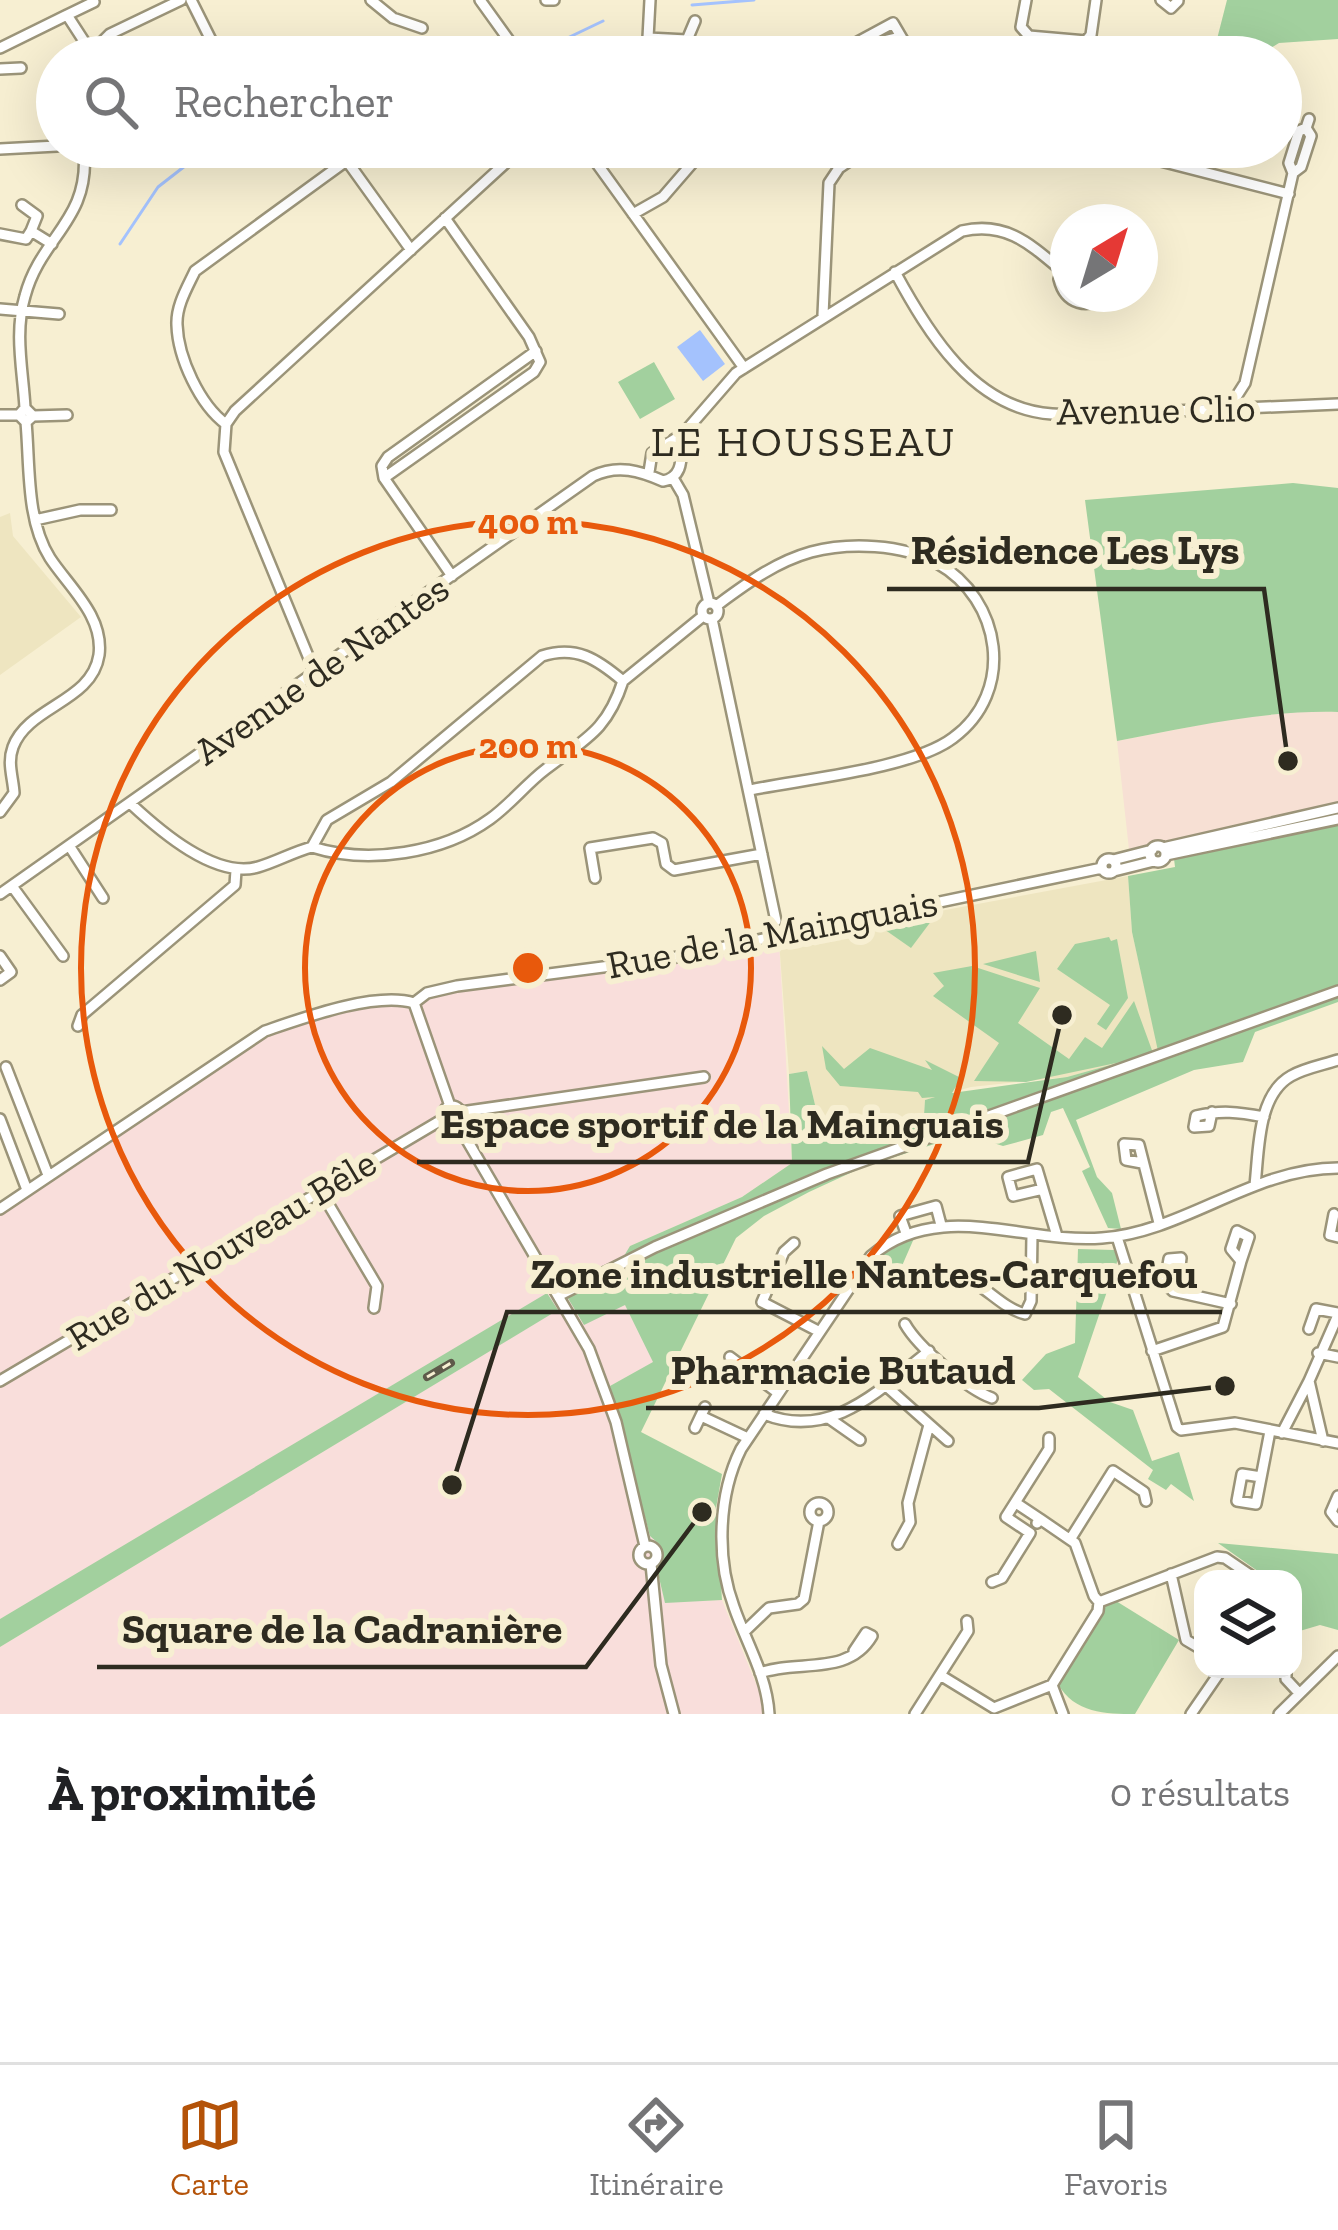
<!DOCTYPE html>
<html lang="fr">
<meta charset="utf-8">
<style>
:root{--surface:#fff;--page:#f2f2f2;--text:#202124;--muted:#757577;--line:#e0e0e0;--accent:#b45309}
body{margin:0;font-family:"Zilla Slab",serif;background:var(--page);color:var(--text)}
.controls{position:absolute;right:36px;bottom:36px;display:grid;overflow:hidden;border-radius:24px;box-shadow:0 12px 48px #0002}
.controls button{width:108px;height:108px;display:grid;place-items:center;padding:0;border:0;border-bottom:3px solid var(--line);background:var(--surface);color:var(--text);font:60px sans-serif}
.compass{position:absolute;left:1050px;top:204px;width:108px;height:108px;border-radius:50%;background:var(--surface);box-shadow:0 12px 48px #0002;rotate:38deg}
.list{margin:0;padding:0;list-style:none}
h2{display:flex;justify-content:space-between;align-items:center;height:156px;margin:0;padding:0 48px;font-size:51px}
h2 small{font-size:39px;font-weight:400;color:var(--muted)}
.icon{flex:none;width:66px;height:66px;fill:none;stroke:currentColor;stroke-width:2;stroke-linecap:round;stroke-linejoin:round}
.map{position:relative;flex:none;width:1338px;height:1714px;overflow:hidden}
.search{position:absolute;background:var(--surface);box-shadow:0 12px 48px #0002;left:36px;right:36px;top:36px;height:132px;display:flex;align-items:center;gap:30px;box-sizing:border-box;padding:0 42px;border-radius:66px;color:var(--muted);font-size:45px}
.sheet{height:348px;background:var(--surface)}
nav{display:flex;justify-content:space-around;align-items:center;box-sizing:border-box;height:168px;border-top:3px solid var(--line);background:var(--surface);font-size:33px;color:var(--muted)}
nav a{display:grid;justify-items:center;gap:6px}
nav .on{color:var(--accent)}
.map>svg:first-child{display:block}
.commercial{fill:#f7e0d4}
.industrial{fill:#f9dedb}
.built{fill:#eee5c0}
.green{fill:#a2d09e}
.water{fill:#a4c2fd}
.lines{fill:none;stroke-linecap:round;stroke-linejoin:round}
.stream{stroke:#a4c2fd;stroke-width:3}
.minor-casing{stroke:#9b9479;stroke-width:14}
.minor{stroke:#fff;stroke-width:9}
.rail-casing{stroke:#5e5a4a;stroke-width:8}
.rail{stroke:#f7efd2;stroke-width:3;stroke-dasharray:9;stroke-linecap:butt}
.ring{fill:none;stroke:#e8590c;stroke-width:6}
.labels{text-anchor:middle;stroke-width:12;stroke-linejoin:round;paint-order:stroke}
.street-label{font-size:39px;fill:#2e2b20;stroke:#f7efd2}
.neighbourhood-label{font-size:42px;letter-spacing:3px;fill:#2e2b20;stroke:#f7efd2}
.centre{fill:#e8590c;stroke:#f7efd2;stroke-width:6}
.ring-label{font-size:36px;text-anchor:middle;font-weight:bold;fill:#e8590c;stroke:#f7efd2;stroke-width:12;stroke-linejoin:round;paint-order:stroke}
.leader{fill:none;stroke:#2e2b20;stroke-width:4.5}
.callout-dot{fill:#2e2b20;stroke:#f7efd2;stroke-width:4.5}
.callout-label{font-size:42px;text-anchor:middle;font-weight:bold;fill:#2e2b20;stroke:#f7efd2;stroke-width:12;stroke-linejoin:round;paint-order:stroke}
</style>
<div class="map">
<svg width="1338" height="1714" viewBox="0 0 1338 1714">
<rect width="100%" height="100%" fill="#f7efd2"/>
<path class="commercial" d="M1303 711 1338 712V805L1129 849 1117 741 1231 719Z"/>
<path class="industrial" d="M779 941 792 1163 742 1197 630 1246 625 1256 560 1285 625 1305 654 1362 610 1386 650 1536 660 1545 663 1558 657 1570 665 1602 722 1600 761 1696 765 1714H0V1647L557 1310 0 1619V1207L281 1023 387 999 437 995Z"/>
<path class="built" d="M10 513 13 536 81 617 0 675V517Z
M1128 876 1132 932 1159 1052 1067 1077 971 1087 925 1100 924 1115 883 1137 843 1140 821 1130 807 1071 789 1074 779 941Z"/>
<path class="green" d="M1227 0H1338V39L1279 43 1256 57H1205L1216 43Z
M654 362 675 399 640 419 618 382Z
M1293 483 1338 488V712C1263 710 1190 727 1117 741L1085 500Z
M1338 805V1002L1255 1032 1243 1062 1194 1070 1076 1120 1097 1177 1112 1193 1121 1229 1108 1228 1082 1171 1090 1167 1063 1108 1051 1112 1043 1135 1003 1146 965 1134 861 1168 809 1192 764 1216 736 1238 641 1432 722 1474 716 1508 722 1600 665 1603 657 1569 663 1557 660 1545 650 1536 610 1386 653 1362 625 1305 584 1325 560 1285 624 1256 630 1246 742 1197 792 1163 789 1074 807 1071 821 1130C860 1148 888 1134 924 1115L925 1100 935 1097 922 1098 918 1092 840 1086 826 1069 822 1046 844 1069 870 1048 932 1070 925 1060 961 1078 952 1093 1067 1077 1121 1062 1026 1082 974 1081 999 1043 933 996 944 986 933 973 972 966 1040 988 1018 1023 1069 1059 1085 1037 1102 1048 1134 1001 1153 1053 1158 1051 1132 932 1128 876 1175 867 1172 842Z
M935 916 911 948 881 927Z
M1109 937 1111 941 1117 939 1128 998 1106 1030 1097 1024 1110 1005 1057 969 1075 944Z
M1036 951 1040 982 983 964Z
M915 1236 898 1275 877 1258Z
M1078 1249 1114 1250 1118 1259 1078 1377 1110 1402 1133 1410 1152 1461 1179 1452 1194 1501 1171 1484 1166 1490 1148 1479 1153 1470 1049 1389 1034 1390 1022 1380 1046 1354 1075 1343Z
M547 1293 558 1310 0 1647V1619Z
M1218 1543 1338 1554V1630L1320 1625 1293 1633V1579H1269Z
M1116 1601 1179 1640 1135 1714C1106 1714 1074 1713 1058 1684L1108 1603Z"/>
<path class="water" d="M700 330 725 364 703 381 677 347Z"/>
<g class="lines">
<path class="stream" d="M692 5 754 0
M534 54 603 21
M280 57 291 54 308 57
M120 244 158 187 194 159 189 147"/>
<g class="minor-casing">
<path id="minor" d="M191 0 215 48
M371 0 393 18 422 28
M480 0 521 57
M546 0H554
M1026 0 1021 27 1029 36 1086 41 1091 35 1096 0
M1161 0 1171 8 1178 1
M67 15 94 2
M901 37 884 41 862 54 856 43 893 23 913 57
M648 38 687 40 695 21
M0 48 67 15 91 52
M89 55 110 34 181 0
M640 57 648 38 650 0
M0 69 21 68
M324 147 337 167
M337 147 411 250
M585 147 744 368
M633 147 636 148
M1106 147 1289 194
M0 149 57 146
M1293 173 1301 167 1311 136 1306 128
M22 205 37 216 31 231 52 244
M633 214 663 197 695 160 720 147
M445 218 529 337 540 362 534 372 384 478 452 576
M0 234 26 239 31 231
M1068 259 1059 279C1065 304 1088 311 1107 294
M895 272C928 333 974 409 1052 414 1085 416 1120 413 1154 412 1215 409 1276 407 1338 404
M0 309 59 314
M823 315 829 183 839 168 870 147
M25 408C23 371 14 333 25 296 41 236 90 221 84 151
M1229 408 1245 383 1293 173 1289 163 1299 131 1306 128 1309 119
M0 415H19
M33 416 67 415
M226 424 235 411 523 147
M649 472 652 453 683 434 736 373 962 231C1005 221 1029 243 1061 270
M384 478 382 466 388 457 536 351
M673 478 683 495 709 603
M35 520 80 510H111
M702 611a8 8 0 1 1 16 0a8 8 0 1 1-16 0Z
M716 606C746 584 775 562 811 552 849 542 902 544 937 563 1002 599 1016 692 953 738 912 769 803 779 750 790
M712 619 776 921
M315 673 224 452 226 424C200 405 178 358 177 325 176 306 187 288 195 271L346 161
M131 804C160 831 215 879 258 867 276 862 293 852 312 847L327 820 391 782 542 656C576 645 597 659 623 681L703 616
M0 812 14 793C13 777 7 763 13 747 28 706 92 702 99 655 104 616 69 587 50 558 26 520 30 466 26 422L19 415 25 408 33 416 26 422
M1150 854a8 8 0 1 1 16 0a8 8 0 1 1-16 0Z
M70 847 103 898
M312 847C369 865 443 853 490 819 511 804 526 784 546 769 585 739 607 731 623 681
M1163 848 1338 808
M1166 855 1338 819
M1102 866a7 7 0 1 1 14 0a7 7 0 1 1-14 0Z
M1113 860 1152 850
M1114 871 1154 861
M595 878 590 848 653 838 662 843 666 864 674 870 762 854
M12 886 63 956
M0 894 593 476C618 464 640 471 663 481 686 477 680 453 683 434
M0 956 11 972 0 980
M414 1003 427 993 457 986 672 958 1102 868
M414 1003 450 1106
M78 1026 82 1015 235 885 236 870
M6 1067 48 1175
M443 1115a9 9 0 1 1 18 0a9 9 0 1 1-18 0Z
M461 1112 704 1077
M1212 1112 1209 1126 1194 1127 1196 1116C1221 1110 1238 1112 1264 1117
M0 1119 27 1190
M457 1123 589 1349 616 1422 645 1546
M1142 1163 1126 1160 1124 1144 1139 1145 1159 1223
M1255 1185C1259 1151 1257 1095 1291 1076 1305 1068 1323 1065 1338 1060
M1043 1189 1013 1196 1008 1177 1037 1169 1057 1236
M320 1190 377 1286 374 1308
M0 1209 265 1031C303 1018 376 991 414 1003
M1334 1214 1330 1235 1338 1237
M906 1233 900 1216 936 1206 941 1225
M1117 1237 1177 1427 1181 1430 1235 1423 1338 1443
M794 1243 784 1252 762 1302 818 1331
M958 1276C984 1282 999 1307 1025 1314L1031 1301 1032 1234
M1165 1283 1179 1275 1181 1258 1169 1259 1165 1283 1173 1291 1231 1304
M558 1296 655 1247 827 1174 1338 991
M905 1324C918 1347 967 1389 992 1398
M1309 1329 1316 1309 1338 1313
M1152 1351 1223 1327 1241 1261 1231 1249 1237 1231 1249 1237 1241 1261
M1318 1353 1338 1357
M730 1357 778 1393
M0 1381 443 1119
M1309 1381 1338 1315
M885 1385 948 1441
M764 1414C831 1441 880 1389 929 1351
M701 1416 748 1438
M830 1419 860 1440
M695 1428 705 1407
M1282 1433 1309 1381 1323 1441
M1261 1477 1242 1474 1237 1501 1256 1504 1270 1431
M1338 1496 1331 1512 1338 1521
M1016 1503 1040 1519 1037 1523
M810 1512a9 9 0 1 1 18 0a9 9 0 1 1-18 0Z
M1040 1519 1075 1543 1094 1596 1099 1602
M1071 1538 1113 1471 1144 1492 1146 1501
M898 1544 910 1522 908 1503 929 1425
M639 1555a9 9 0 1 1 18 0a9 9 0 1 1-18 0Z
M651 1564 661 1665 674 1714
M1171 1574 1186 1640 1203 1650
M992 1582 1002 1578 1030 1533 1006 1517 1049 1449V1438
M744 1632 769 1608 798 1604 804 1599 819 1521
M1286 1669V1679L1299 1693
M760 1673C797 1659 848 1677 872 1636L866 1633 854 1651
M940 1675 994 1708 1052 1685
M769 1714C767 1676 746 1642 734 1607 716 1559 718 1495 741 1449L871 1256C939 1198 1023 1244 1102 1238 1184 1232 1253 1168 1338 1168
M915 1714 968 1631 967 1621
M1063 1714 1052 1685 1098 1611 1099 1602 1217 1557 1225 1558 1256 1579
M1191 1714 1222 1669
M1279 1714 1338 1656"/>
</g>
<use href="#minor" class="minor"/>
<g class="rail-casing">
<path id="rail" d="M427 1377 451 1363"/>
</g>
<use href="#rail" class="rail"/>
</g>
<g class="ring">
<circle cx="528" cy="968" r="223"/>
<circle cx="528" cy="968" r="447"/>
</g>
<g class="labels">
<g class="street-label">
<text transform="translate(1156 409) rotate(-1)" y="14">Avenue Clio</text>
<text transform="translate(321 669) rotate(-35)" y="14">Avenue de Nantes</text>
<text transform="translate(772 933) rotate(-11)" y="14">Rue de la Mainguais</text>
<text transform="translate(221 1249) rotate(-31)" y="14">Rue du Nouveau Bêle</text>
</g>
<g class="neighbourhood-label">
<text x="804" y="456">LE HOUSSEAU</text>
</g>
</g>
<circle cx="528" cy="968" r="18" class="centre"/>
<g class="ring-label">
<text x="528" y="534">400 m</text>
<text x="528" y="758">200 m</text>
</g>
<path class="leader" d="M1288 761L1264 589H887M1062 1015L1028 1162H417M452 1485L507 1312H1222M1225 1386L1039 1408H646M702 1512L586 1667H97"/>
<g class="callout-dot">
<circle cx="1288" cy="761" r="12"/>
<circle cx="1062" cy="1015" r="12"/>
<circle cx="452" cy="1485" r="12"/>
<circle cx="1225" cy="1386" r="12"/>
<circle cx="702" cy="1512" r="12"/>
</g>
<g class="callout-label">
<text x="1075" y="564">Résidence Les Lys</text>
<text x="722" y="1138">Espace sportif de la Mainguais</text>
<text x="864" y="1288">Zone industrielle Nantes-Carquefou</text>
<text x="843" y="1384">Pharmacie Butaud</text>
<text x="342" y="1643">Square de la Cadranière</text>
</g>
</svg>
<div class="controls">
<button><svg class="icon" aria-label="layers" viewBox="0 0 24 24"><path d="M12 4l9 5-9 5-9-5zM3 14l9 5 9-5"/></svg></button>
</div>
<svg class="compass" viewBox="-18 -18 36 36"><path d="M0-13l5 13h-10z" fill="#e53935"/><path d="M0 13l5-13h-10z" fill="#757577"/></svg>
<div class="search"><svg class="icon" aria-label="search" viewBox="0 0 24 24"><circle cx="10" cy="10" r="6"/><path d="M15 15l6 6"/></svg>Rechercher</div>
</div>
<section class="sheet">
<h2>À proximité<small>0 résultats</small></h2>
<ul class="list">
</ul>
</section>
<nav>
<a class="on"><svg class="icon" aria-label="map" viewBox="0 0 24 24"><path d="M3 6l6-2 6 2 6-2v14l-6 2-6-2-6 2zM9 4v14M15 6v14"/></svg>Carte</a>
<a><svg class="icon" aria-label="directions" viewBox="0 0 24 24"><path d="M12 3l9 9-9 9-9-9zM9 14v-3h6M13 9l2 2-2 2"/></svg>Itinéraire</a>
<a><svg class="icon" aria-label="saved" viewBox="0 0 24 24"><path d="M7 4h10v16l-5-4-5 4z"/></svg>Favoris</a>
</nav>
